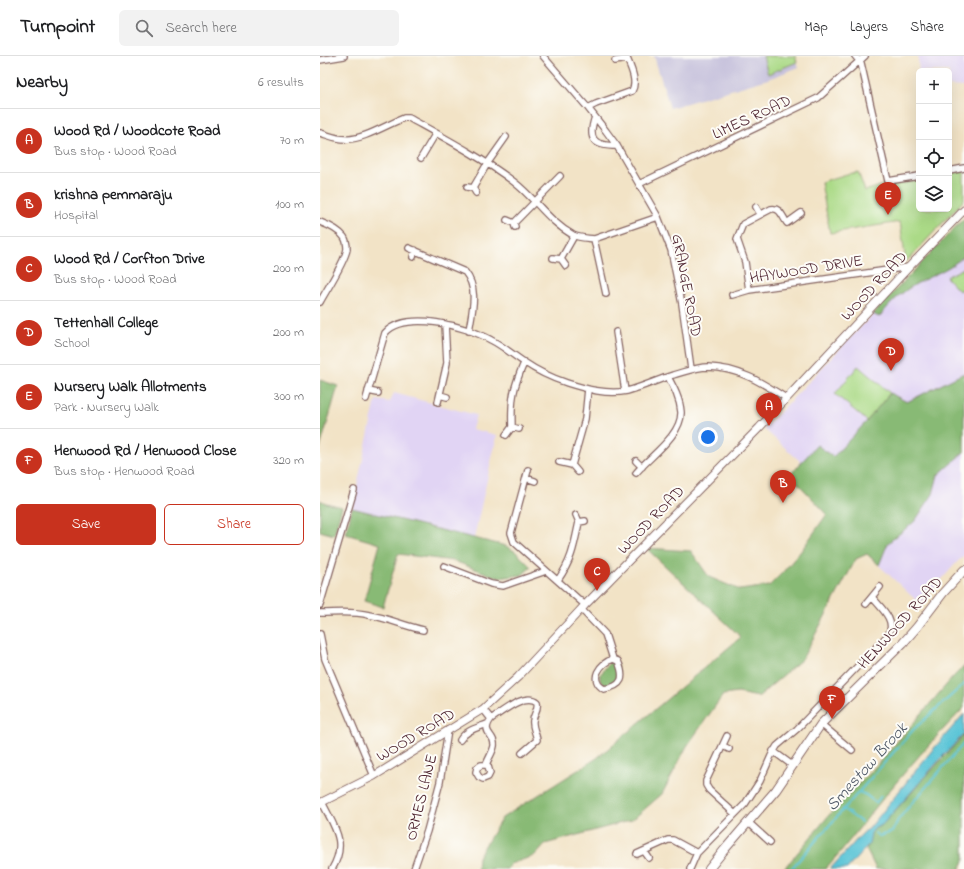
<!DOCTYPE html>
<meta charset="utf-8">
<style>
:root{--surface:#fff;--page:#f2f2f2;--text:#202124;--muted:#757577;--line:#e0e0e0;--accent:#c8321e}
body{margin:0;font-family:"Indie Flower",sans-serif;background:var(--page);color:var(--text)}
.controls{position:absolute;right:12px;top:12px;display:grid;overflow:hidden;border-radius:6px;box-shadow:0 4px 16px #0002}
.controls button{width:36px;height:36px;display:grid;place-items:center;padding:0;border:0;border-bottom:1px solid var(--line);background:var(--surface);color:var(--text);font:20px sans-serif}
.you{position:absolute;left:388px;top:381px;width:14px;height:14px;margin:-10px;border:3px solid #fff;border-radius:50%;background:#1a73e8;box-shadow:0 0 0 6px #1a73e833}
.badge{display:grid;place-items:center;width:26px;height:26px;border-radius:50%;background:var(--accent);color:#fff;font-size:13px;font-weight:700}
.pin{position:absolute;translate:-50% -33px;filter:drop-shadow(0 1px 2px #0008)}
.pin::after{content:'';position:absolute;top:21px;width:14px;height:12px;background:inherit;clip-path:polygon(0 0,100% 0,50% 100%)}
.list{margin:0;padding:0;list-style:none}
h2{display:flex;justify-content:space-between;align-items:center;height:52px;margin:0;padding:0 16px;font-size:17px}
h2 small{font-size:13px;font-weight:400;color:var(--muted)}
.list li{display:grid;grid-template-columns:26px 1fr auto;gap:12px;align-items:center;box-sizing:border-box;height:64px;padding:0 16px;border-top:1px solid var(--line)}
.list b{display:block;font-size:15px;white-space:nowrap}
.list p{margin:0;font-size:13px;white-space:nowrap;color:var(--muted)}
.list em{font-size:13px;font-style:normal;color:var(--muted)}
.actions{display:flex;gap:8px;padding:12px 16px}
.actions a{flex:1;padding:9px 0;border:1px solid var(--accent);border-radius:6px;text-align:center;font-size:14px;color:var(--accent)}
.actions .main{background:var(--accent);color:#fff}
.icon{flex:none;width:22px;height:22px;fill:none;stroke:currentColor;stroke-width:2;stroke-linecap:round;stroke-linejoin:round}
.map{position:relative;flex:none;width:644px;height:813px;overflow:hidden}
header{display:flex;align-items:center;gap:24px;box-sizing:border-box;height:56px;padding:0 20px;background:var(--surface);border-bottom:1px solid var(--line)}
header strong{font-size:19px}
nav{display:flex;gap:22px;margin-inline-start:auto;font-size:14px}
.search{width:280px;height:36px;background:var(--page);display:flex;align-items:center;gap:10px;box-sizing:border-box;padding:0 14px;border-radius:6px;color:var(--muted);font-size:15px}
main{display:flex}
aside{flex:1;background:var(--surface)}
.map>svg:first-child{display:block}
.built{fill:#e1d4f4}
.industrial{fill:#c5c0db}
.green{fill:#abda87;stroke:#7a7c59}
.forest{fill:#88ba74;stroke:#696c50}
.water{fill:#5cc5d7;stroke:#537281}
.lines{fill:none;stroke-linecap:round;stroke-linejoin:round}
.stream{stroke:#5cc5d7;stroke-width:2}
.minor-casing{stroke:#856461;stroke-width:8}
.tertiary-casing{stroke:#856461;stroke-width:9}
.secondary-casing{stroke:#856461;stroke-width:10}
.minor{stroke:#fff;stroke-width:5.5}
.tertiary{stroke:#fff;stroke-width:7}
.secondary{stroke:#fff;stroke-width:8}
.labels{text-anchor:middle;stroke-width:4;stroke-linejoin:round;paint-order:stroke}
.street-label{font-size:16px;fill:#4a1f2b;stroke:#fdfcf7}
.water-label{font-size:17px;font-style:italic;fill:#505967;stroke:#fdfcf7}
</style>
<header>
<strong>Turnpoint</strong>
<div class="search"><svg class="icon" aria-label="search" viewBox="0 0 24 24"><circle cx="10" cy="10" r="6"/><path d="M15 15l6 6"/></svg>Search here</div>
<nav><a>Map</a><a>Layers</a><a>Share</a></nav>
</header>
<main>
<aside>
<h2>Nearby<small>6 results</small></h2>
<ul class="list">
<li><span class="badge">A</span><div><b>Wood Rd / Woodcote Road</b><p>Bus stop · Wood Road</p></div><em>70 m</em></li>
<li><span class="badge">B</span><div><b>krishna pemmaraju</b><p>Hospital</p></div><em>100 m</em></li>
<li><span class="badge">C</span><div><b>Wood Rd / Corfton Drive</b><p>Bus stop · Wood Road</p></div><em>200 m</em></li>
<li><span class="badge">D</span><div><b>Tettenhall College</b><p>School</p></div><em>200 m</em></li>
<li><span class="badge">E</span><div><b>Nursery Walk Allotments</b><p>Park · Nursery Walk</p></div><em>300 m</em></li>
<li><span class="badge">F</span><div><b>Henwood Rd / Henwood Close</b><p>Bus stop · Henwood Road</p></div><em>320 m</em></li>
</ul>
<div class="actions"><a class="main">Save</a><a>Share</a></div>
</aside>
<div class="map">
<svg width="644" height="813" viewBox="0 0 644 813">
<rect width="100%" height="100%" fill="#fdfcf7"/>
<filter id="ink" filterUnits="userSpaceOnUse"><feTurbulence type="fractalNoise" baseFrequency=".025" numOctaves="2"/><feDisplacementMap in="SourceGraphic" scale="8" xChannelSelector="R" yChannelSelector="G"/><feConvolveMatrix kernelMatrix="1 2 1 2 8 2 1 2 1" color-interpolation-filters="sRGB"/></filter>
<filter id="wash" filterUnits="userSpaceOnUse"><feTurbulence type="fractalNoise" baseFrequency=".012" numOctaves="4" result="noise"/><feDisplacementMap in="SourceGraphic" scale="16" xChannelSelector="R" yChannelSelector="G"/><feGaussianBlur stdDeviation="0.9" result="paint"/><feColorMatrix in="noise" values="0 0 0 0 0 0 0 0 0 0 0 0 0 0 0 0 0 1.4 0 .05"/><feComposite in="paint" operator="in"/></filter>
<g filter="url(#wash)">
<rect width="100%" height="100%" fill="#f2e3c6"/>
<path class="built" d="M598 0H644V31L629 30V15H599V19Z
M644 162V500L637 506 600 548 547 498 470 419 481 406 444 373Z
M74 337 156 359 152 373 177 379 154 482 32 452 56 344 70 346Z"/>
<path class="industrial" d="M334 0H475L479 11 448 23 350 52Z"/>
<path class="green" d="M443 0H475L477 6 448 18Z
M644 115V144L586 206 580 166 510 177 501 126 527 118 538 116 545 135 563 129 566 131 599 124V153H629V118Z
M644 212V232L639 235 626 221Z
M538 310 570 337 547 365 515 338Z"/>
<path class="forest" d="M644 162V200C630 213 612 219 596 228 581 236 570 248 559 261L553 258Z
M644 317V396L618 419 613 438 595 465 568 487 559 509 547 498 536 503 482 603 438 641 418 637 403 639 367 690 342 738 312 764 225 788 214 800 190 808 187 813H157L158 801 182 762 277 702 421 581 326 492 371 495 389 521 420 534 449 530 463 516 481 495 507 458 470 419 497 389 513 401 547 365 570 337 587 346Z
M0 324 18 330 0 392Z
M0 444 6 447 22 451 14 479 0 475Z
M32 452 186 490 196 496 211 511 202 519 179 522 134 505 78 498 63 551 44 545 60 488 26 478Z
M290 606H296C301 619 301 628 284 629L280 625V619Z
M644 610V652C615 681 587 713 561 745 542 768 525 792 505 813H464L515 752 557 709 634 620Z
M644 679V805L640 813H556L546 793C551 786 548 779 553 774 556 771 559 771 562 769Z"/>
<path class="water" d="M644 658V678L623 700 562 769 555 772 551 777 549 788 527 813H510L542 778 552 769 609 698Z"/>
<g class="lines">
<path class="stream" d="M539 736 546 739 556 747 561 740
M523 753 541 766
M555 777 559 780 572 776 578 764 586 754 644 687
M471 813 594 673 644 628"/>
</g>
</g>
<g filter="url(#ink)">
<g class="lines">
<g class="minor-casing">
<path id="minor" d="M223 0 268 52 286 75 297 90 338 161 351 194 362 248 371 313
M535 0 541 7 568 125 599 120
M0 4 24 0
M295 5 307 3
M268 52 276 48 312 35C318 25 310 10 306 0
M275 61C267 84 274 90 297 90
M0 77C8 79 16 83 25 83 41 85 68 68 84 62H89C125 82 161 101 194 126 215 142 229 166 253 179 259 182 267 182 274 183L338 161
M101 102 116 77
M629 115 644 112
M319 128 498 42 545 0
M147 131 153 132 156 137
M153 132 167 108 186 81
M436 151 440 158
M187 164 194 167 195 171
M0 166C8 169 18 173 24 181 26 184 27 189 27 193 25 206 7 233 0 246
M194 167 240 120
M274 183 286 238
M89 192 145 216C159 233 152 255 149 275
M93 201 95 194
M233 202 241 203 246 210
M241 203 254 180
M429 234 425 206 417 183 423 168 451 153C460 151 462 160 467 167L481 157
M412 239 429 234 589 211
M296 276 305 335
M48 335 58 337
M120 339 127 341
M46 343 65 277C86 254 147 270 171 284 183 290 193 299 204 306 217 315 232 322 247 327 266 333 287 339 307 335 323 331 337 324 353 319 364 316 376 311 388 311 419 312 441 326 466 342
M118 346 127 307 125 268
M192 371C191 343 193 332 204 307
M186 379 192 371 199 373
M316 405 322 411
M239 406 252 409 258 416
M252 409 265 363 268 333
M208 414 191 477 194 486 265 549
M316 417C330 400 362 379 361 356 360 343 354 332 348 321
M206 422 215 425
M256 459 259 466 265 465
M124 510 171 528 183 530 226 515
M238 524C252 504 254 490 259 466
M546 548 560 531
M0 549 34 434
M261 553 285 578 293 603
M0 557C16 557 33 555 49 559 68 562 84 570 103 574
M0 578 5 603 54 720
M293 603 298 605C305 622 303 630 284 633 268 624 280 607 293 603Z
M163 653 171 663C160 678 176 678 174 690 173 696 168 703 166 709H161L157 712 156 716 159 721 163 723 168 721 170 717 168 710 166 709
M171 663C182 656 205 636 217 646 219 654 213 658 213 665 212 671 216 677 217 684L202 697
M501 668 532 694
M407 680 386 725V729L389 734 415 758
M140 684C146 674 157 672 167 668
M403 690 409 693
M453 695 472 709
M2 746C14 771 28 786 12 813
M428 766 450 786
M324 795 329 802
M317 798 348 784H353L377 797
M94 813 107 775 120 726 128 674
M370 813 377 797 425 748 440 725 451 700 457 690 477 673 568 579C577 565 561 552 552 541"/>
</g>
<g class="tertiary-casing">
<path id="tertiary" d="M0 747 54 720 163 653 198 621 265 549 439 372 589 211 644 154"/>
</g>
<g class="secondary-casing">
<path id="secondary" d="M389 813 405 793 456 734 501 668 583 587 597 571 623 537 644 514"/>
</g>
<use href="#minor" class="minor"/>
<use href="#tertiary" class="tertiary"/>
<use href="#secondary" class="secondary"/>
</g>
</g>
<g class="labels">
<g class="street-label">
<text transform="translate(431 60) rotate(-25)" y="6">LIMES ROAD</text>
<text transform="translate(486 212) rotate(-9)" y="6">HAYWOOD DRIVE</text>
<text transform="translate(368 229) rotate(79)" y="6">GRANGE ROAD</text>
<text transform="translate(553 229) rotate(-47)" y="6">WOOD ROAD</text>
<text transform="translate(330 463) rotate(-46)" y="6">WOOD ROAD</text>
<text transform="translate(579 566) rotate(-48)" y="6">HENWOOD ROAD</text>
<text transform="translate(95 678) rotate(-31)" y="6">WOOD ROAD</text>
<text transform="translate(100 741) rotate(-76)" y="6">ORMES LANE</text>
</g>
<g class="water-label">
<text transform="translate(546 710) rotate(-48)" y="6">Smestow Brook</text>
</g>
</g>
</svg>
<div class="controls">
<button>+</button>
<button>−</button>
<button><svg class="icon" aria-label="locate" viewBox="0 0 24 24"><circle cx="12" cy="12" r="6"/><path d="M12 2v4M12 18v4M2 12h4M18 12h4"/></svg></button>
<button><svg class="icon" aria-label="layers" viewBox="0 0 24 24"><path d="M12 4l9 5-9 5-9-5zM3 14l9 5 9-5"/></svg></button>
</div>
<div class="you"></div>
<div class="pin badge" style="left:449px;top:370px">A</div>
<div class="pin badge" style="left:463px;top:447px">B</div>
<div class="pin badge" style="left:277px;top:535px">C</div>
<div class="pin badge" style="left:571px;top:315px">D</div>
<div class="pin badge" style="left:568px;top:159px">E</div>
<div class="pin badge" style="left:512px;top:663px">F</div>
</div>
</main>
